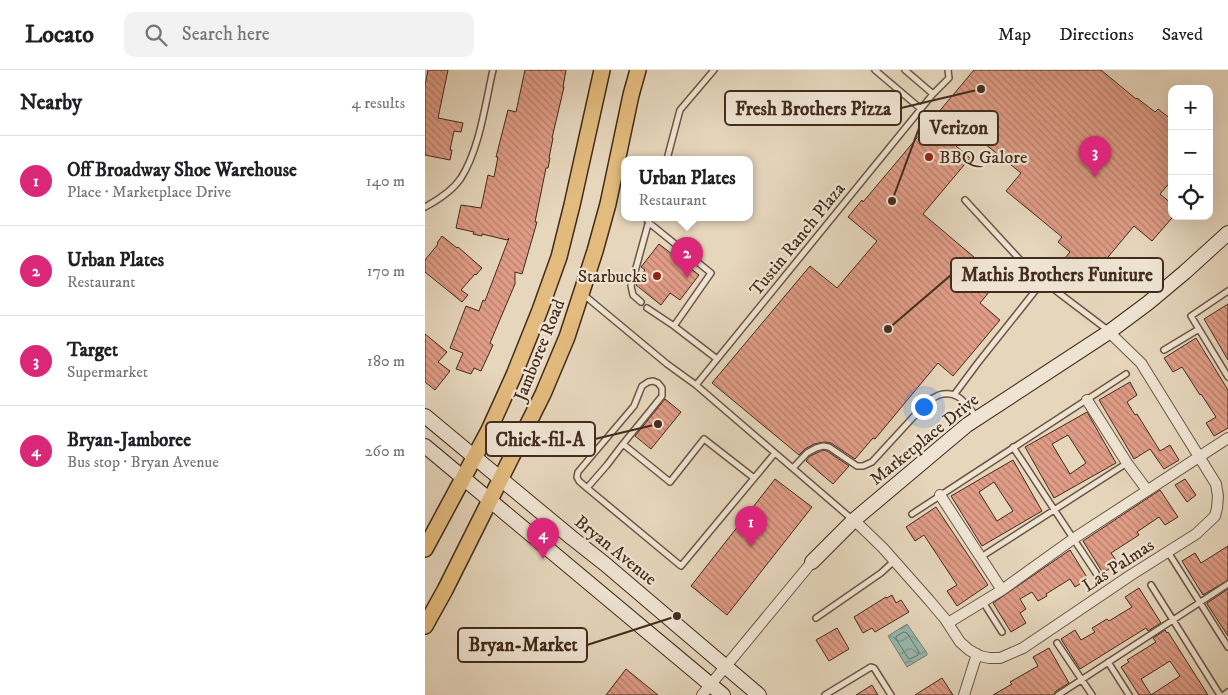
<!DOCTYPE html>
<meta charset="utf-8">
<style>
:root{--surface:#fff;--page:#f2f2f2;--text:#202124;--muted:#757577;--line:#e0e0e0;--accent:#db2777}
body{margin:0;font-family:"IM FELL DW Pica",serif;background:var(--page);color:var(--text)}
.controls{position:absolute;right:15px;top:15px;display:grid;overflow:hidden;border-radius:10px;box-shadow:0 5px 20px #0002}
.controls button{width:45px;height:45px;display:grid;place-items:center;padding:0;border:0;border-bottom:1px solid var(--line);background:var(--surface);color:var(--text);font:25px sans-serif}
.you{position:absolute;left:498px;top:336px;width:18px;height:18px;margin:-12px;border:4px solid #fff;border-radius:50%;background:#1a73e8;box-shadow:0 0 0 8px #1a73e833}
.badge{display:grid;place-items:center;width:32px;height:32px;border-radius:50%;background:var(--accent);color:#fff;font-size:16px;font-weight:700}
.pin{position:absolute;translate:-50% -41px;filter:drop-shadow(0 1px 2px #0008)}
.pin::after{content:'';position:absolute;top:26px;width:18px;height:15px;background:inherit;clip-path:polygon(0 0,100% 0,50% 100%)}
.popup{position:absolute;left:196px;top:86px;width:132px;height:65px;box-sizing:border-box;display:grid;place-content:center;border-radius:10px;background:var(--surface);filter:drop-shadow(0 1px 4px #0005);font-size:16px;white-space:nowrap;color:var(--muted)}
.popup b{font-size:19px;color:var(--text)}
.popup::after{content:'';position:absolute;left:50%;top:100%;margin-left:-10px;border:10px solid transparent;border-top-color:var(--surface)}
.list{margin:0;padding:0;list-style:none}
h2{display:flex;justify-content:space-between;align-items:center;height:65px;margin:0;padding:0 20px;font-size:21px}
h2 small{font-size:16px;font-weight:400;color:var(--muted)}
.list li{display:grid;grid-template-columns:32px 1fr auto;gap:15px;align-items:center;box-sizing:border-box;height:90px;padding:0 20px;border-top:1px solid var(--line)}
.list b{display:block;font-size:19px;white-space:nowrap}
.list p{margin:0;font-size:16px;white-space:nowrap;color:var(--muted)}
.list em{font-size:16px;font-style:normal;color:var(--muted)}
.icon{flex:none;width:28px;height:28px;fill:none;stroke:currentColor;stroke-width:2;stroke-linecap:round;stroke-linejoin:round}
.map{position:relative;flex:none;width:803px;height:625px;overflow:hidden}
header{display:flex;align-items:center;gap:30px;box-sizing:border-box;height:70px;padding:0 25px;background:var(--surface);border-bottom:1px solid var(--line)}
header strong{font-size:24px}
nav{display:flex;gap:28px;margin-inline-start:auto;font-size:18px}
.search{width:350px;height:45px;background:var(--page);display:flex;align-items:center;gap:12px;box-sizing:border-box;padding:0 18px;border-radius:10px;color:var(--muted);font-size:19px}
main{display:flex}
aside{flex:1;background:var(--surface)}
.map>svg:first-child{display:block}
.water{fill:url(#water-waves);stroke:#748174}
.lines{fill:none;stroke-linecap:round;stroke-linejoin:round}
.shore{stroke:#6c7266;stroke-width:1}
.building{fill:url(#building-back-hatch);stroke:#422c1c;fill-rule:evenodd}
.lane-casing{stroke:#6b5644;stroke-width:8}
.street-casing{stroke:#6b5644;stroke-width:12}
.secondary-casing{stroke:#422c1c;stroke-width:16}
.primary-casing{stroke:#422c1c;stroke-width:18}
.lane{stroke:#efe4d3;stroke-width:5}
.street{stroke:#efe4d3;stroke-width:10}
.secondary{stroke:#efe4d3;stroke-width:14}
.primary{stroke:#e3bb7e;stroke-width:15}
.poi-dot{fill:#8f2418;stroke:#efe4d3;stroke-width:2}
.labels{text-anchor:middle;stroke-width:4.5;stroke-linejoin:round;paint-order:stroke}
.poi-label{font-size:18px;fill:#422c1c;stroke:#efe4d3;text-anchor:start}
.street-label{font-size:18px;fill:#422c1c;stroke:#efe4d3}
.leader{fill:none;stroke:#422c1c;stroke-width:2}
.callout-dot{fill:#422c1c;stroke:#efe4d3;stroke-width:2}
.callout{fill:#efe4d3;stroke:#422c1c;stroke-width:2}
.callout-label{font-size:19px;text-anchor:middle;font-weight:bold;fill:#422c1c}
</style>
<header>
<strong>Locato</strong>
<div class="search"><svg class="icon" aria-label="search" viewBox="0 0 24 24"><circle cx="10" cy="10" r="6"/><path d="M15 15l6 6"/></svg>Search here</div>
<nav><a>Map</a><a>Directions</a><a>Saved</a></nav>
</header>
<main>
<aside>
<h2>Nearby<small>4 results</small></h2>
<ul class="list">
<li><span class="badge">1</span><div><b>Off Broadway Shoe Warehouse</b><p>Place · Marketplace Drive</p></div><em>140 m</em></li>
<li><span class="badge">2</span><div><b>Urban Plates</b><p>Restaurant</p></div><em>170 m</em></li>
<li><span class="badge">3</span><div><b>Target</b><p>Supermarket</p></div><em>180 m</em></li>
<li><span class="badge">4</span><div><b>Bryan-Jamboree</b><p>Bus stop · Bryan Avenue</p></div><em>260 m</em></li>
</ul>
</aside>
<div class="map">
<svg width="803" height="625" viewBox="0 0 803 625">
<defs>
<pattern id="water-waves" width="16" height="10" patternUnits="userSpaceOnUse" patternTransform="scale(1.25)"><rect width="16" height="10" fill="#96b9af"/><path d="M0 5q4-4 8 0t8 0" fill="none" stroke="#7c978e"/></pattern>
<pattern id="building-back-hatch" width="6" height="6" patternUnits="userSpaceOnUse" patternTransform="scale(1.25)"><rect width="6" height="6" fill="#e09c86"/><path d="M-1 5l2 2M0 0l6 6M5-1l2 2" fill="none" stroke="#b77f6d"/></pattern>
</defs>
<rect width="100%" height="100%" fill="#e6d6bc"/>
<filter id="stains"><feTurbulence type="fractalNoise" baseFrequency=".004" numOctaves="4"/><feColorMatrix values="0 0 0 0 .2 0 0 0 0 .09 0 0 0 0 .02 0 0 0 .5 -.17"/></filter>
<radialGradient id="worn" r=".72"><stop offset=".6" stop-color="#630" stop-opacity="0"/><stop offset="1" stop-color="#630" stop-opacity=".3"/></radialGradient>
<path class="water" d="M482 554 502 583V585L482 597 463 566Z"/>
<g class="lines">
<path class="shore" d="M479 562 482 563 494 582 493 585 485 589 483 588 471 569V567Z"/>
</g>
<path class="building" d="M3 0H23L13 48 38 53 36 62 29 61 25 80H27L25 90 0 85V15Z
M100 0H141L138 17H139L127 68H128L124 88H125L123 98H121L110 152H112L97 204 90 202V214L65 273 68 275 56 301 49 298 46 304 31 299 38 283 25 278 41 236 54 241 58 230 60 231 84 168 82 170 57 164V166L48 164 49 162 31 158 36 135 56 138 63 105 69 107 73 87H71L83 40 91 42Z
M549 0H676L711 29 712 28 730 42 733 39 747 50V110L735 124 747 134V148L727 171 709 156 658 217 633 196 645 182 633 172 637 167 581 121 596 103 555 70V71L544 61 531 76 545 88 498 144 575 209 555 233 575 250 528 306 513 293 450 369 448 368 430 389 406 373 399 372 389 374 380 379 374 385 287 313 385 196 412 218 452 171 423 147 437 130 438 132Z
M17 166 32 178 33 177 57 198 51 205 50 204 36 220 43 225 37 232 0 202V190L13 174 12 173Z
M234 174 274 205 255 230 245 223 236 235 211 215 212 211 220 200 216 197Z
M803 234V290L779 249Z
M0 264 22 282 13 292 25 301 10 320 0 312Z
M771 268 803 320V358L789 366 781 353 791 347 776 324 775 325 757 297 748 302 739 288Z
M705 312 712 325 702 332 710 345 712 344 735 381 745 375 754 390 739 399 725 379 709 389 674 330Z
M240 329 256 342 226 379 210 366Z
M662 342 691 393 629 428 600 377ZM643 365 661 393 645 404 627 374Z
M398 380 402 381 424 396 408 414 381 391 385 386Z
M588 390 617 441 557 476 526 426ZM569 412 588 441 572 451 554 422Z
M350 409 387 437 302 545 266 516Z
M760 409 771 425 762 432 750 415Z
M735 420 753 447 740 455 734 447 712 462 714 465 686 483 693 493 678 503 658 471Z
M511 437 563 515 532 536 522 521 532 515 499 465 490 471 481 457Z
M803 476V510L778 525 757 491 770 483 776 493Z
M645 480 663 509 650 517 645 509 621 524 622 526 613 531 607 522 595 529 601 539 595 543 601 553 586 562 568 533Z
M714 518 736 553 723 561 721 558 655 599 636 569 650 560 656 570 670 562 667 558 682 549 684 551 707 537 700 527Z
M803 519V566L782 534V533Z
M467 525 471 533 476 530 484 542 450 562 447 558 438 563 429 547 461 527 462 528Z
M412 558 424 579 404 591 391 570Z
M740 560 742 563 743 562 783 625H714L696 597 704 592 702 590 731 572 728 568ZM745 591 755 606 726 625 716 609Z
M624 578 644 613 631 621 629 625H568L587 614 585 612 613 596 608 587Z
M201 599 233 625H181Z
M517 608 528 625H490Z
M447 615 453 625H431Z"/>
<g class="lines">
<g class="lane-casing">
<path id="lane" d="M450 0 496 39
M508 24 524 8 523 0
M242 89 255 40 289 0
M540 130 598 193 618 211 684 261
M0 137C13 130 28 120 36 108 55 78 60 34 68 0
M223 152 286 203 249 256 292 289
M803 221 766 246 803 307
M159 225 242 294 271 315 508 24 480 0
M216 232 208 225 206 216 225 147
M222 238 249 256
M739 280 774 259
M271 315 428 450
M529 325 552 294 618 211
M588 377 671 503
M368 398 382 383 391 378 398 376 404 377 432 396H438L447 392 503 331C507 328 510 327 514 325 534 319 541 335 552 347
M329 408 279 369 245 412 198 374 182 395 162 418 256 496 350 383
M162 418 154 411 152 407 153 402 209 336 217 316 223 312 228 311 233 313 237 318V326L198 374
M487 444 701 304
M743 482 803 577
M556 487 702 393
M726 515 795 625
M558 532 577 562
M391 548 456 503 469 491
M632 573 667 625
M683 592 704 625
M400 625 446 597 449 598 466 625
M633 625 803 514
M799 625 803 622"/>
</g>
<g class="street-casing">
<path id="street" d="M662 330 702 393 722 420
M515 425 577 520
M429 450 458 478 504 530 520 549 535 572 544 580 555 586 564 588H575L598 578 706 505 771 464 790 446 792 438 793 426 791 414 716 293 684 262
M523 553 577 520 648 469 803 368
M277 625 387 492
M539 625 552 584"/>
</g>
<g class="secondary-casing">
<path id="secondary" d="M0 346 147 468 180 494 334 625
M0 376 298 625
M387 492 429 450 542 355 684 262 723 233 760 202 803 163"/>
</g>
<g class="primary-casing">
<path id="primary" d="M0 479 64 360 89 305 115 240 134 187 147 135 177 0
M0 556 20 520 118 324 142 267 170 181 183 134 206 25 213 0"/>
</g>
<use href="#lane" class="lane"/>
<use href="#street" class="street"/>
<use href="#secondary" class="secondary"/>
<use href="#primary" class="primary"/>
</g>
<g class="poi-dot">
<circle cx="504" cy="87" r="5"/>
<circle cx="232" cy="206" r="5"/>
</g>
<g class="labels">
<g class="poi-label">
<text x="514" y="93">BBQ Galore</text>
<text x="222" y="212" text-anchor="end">Starbucks</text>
</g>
<g class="street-label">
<text transform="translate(372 169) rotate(-51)" y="6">Tustin Ranch Plaza</text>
<text transform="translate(114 280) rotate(-68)" y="6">Jamboree Road</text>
<text transform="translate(499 369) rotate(-39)" y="6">Marketplace Drive</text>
<text transform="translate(191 480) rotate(39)" y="6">Bryan Avenue</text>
<text transform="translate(693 495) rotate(-33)" y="6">Las Palmas</text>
</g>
</g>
<path class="leader" d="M556 19L476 38M467 131L494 58M463 259L526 205M233 354L170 369M252 546L162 575"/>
<g class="callout-dot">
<circle cx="556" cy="19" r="5"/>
<circle cx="467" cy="131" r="5"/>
<circle cx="463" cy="259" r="5"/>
<circle cx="233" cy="354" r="5"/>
<circle cx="252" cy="546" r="5"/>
</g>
<g class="callout">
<rect x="300" y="21" width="176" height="34" rx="5"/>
<rect x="494" y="41" width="79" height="34" rx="5"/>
<rect x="526" y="188" width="212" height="34" rx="5"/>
<rect x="61" y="352" width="109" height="34" rx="5"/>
<rect x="33" y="558" width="129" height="34" rx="5"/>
</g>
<g class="callout-label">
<text x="388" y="45">Fresh Brothers Pizza</text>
<text x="534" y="64">Verizon</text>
<text x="632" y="211">Mathis Brothers Funiture</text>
<text x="115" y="376">Chick-fil-A</text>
<text x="98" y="581">Bryan-Market</text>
</g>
<rect width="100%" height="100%" filter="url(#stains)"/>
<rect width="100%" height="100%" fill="url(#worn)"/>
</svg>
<div class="controls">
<button>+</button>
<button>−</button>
<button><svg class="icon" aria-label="locate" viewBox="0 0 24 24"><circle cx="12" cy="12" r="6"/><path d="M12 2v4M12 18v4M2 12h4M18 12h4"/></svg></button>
</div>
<div class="you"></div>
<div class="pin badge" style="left:326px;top:477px">1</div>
<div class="pin badge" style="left:262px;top:208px">2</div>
<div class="popup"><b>Urban Plates</b>Restaurant</div>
<div class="pin badge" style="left:670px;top:107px">3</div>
<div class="pin badge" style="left:118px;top:489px">4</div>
</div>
</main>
